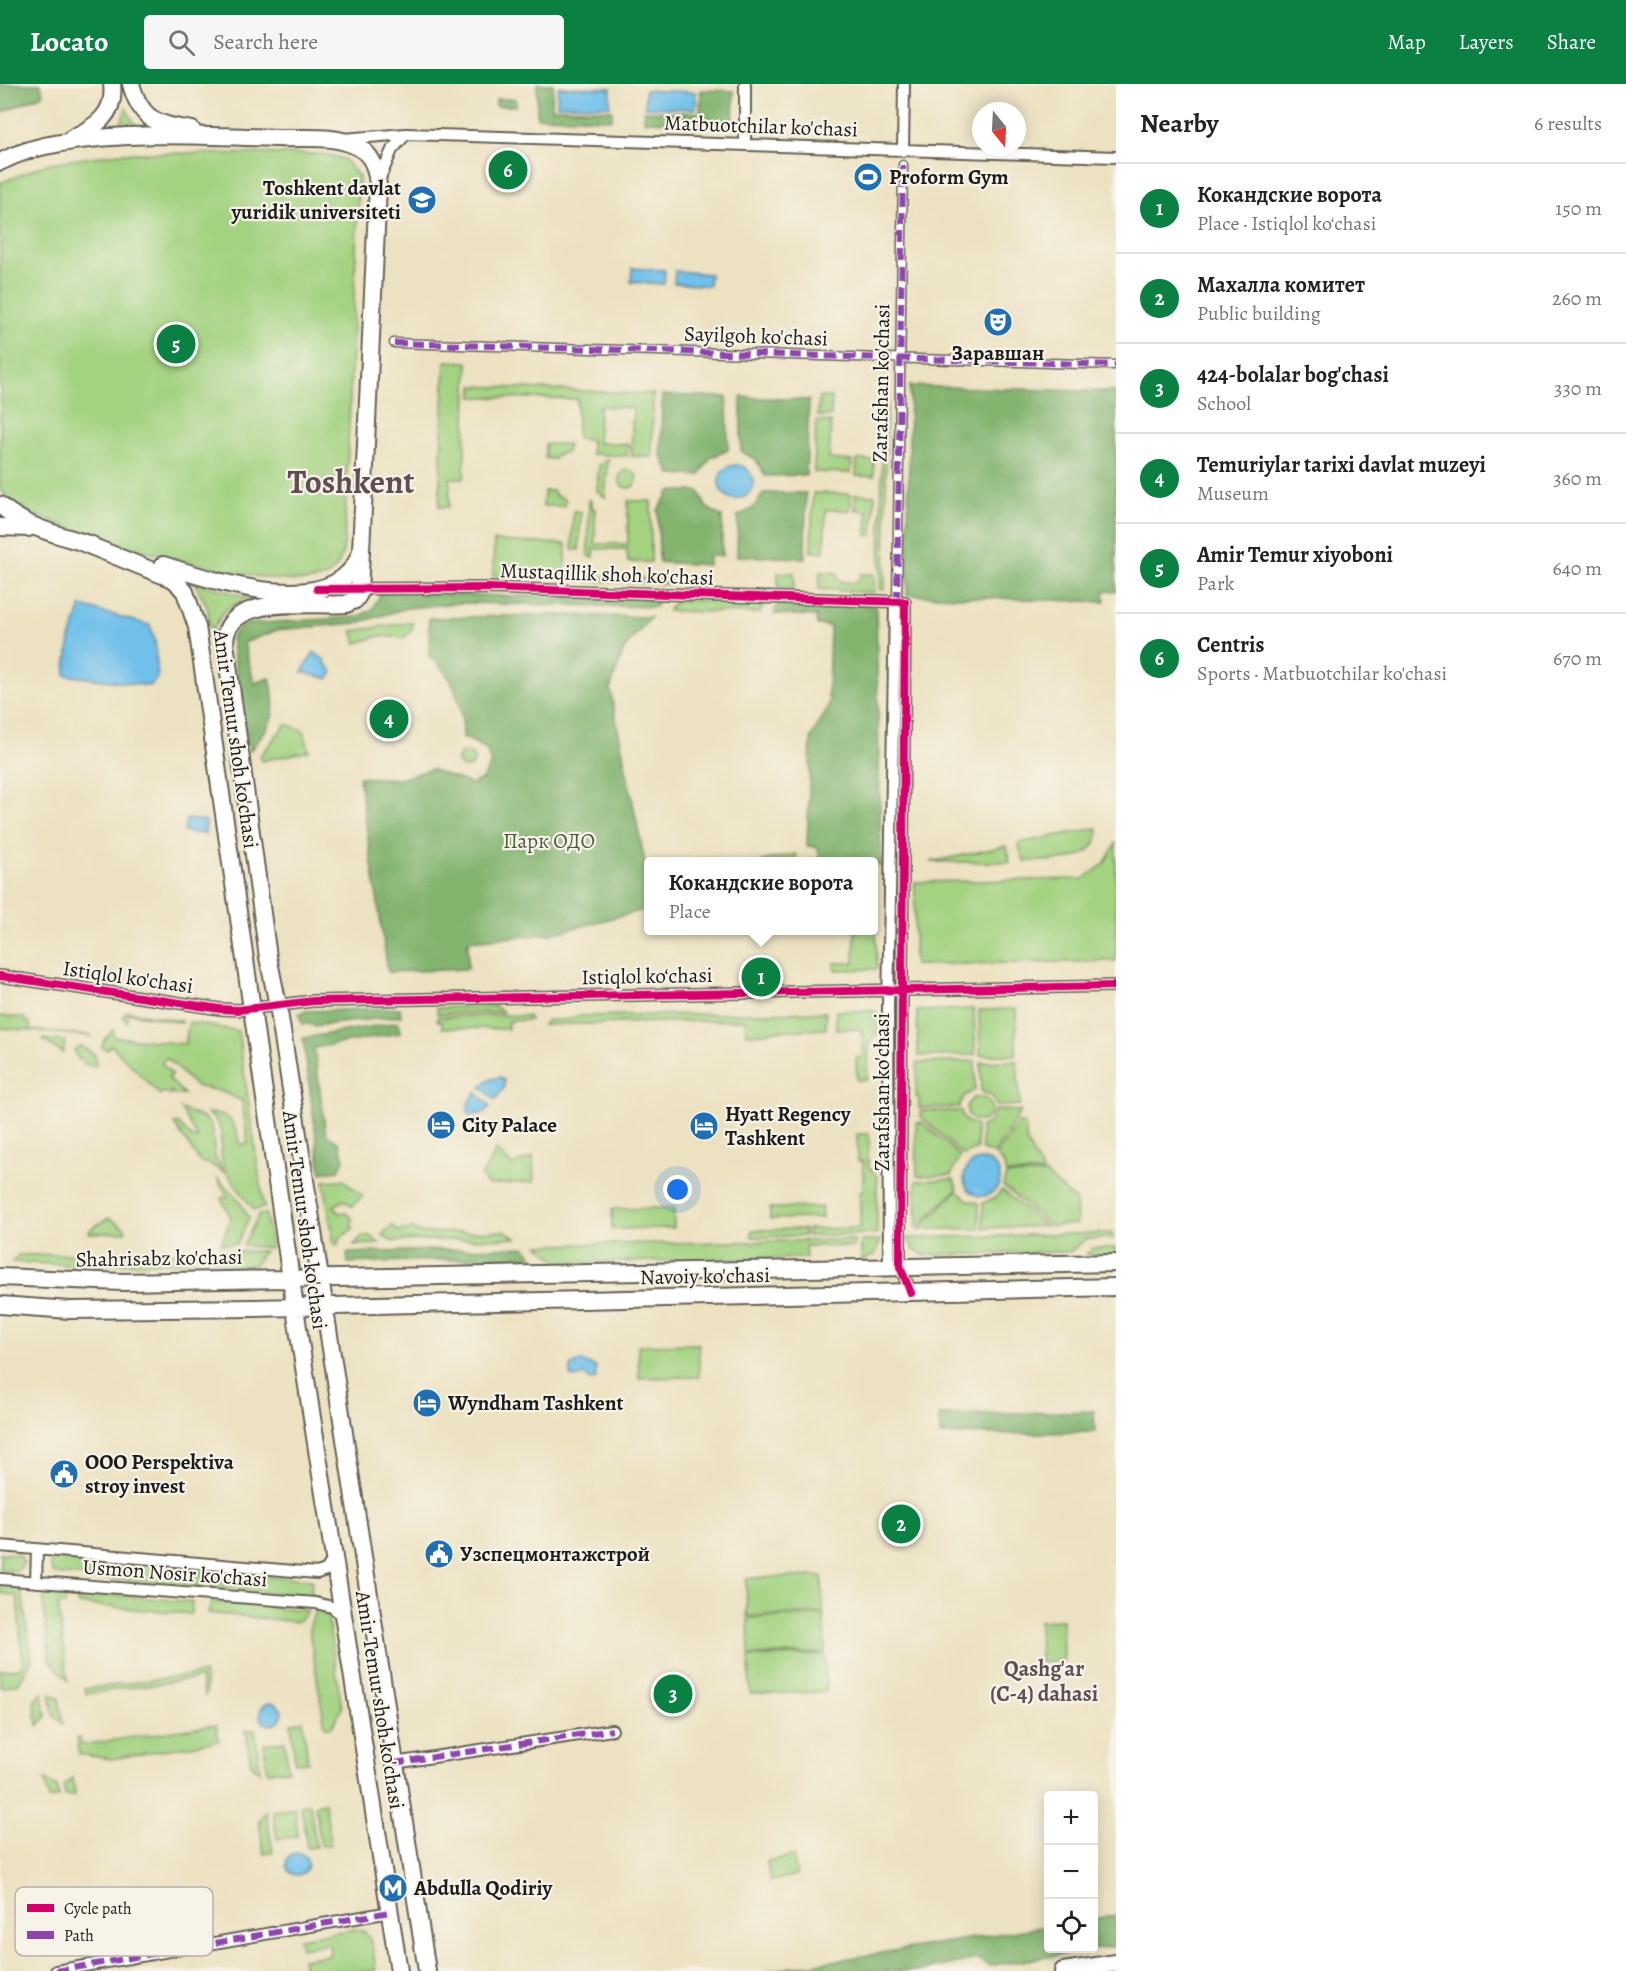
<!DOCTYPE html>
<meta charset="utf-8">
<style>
:root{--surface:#fff;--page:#f6f6f6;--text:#222;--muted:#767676;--line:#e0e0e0;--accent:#0b8043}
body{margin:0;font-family:Alegreya,serif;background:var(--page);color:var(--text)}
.controls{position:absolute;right:18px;bottom:18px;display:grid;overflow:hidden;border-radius:6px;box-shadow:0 3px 15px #0003}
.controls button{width:54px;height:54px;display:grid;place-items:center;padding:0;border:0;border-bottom:2px solid var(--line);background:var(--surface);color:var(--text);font:30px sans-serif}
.compass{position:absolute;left:972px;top:18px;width:54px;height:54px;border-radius:50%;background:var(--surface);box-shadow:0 3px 15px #0003;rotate:162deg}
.you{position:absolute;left:678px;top:1106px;width:21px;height:21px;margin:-15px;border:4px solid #fff;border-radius:50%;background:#1a73e8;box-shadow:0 0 0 9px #1a73e833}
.badge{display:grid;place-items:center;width:39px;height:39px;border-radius:50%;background:var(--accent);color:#fff;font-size:20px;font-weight:700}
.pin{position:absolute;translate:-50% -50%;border:3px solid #fff;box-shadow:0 2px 6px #0006}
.popup{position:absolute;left:644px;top:773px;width:234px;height:78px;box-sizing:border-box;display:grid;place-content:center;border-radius:6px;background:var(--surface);filter:drop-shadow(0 2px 4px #0005);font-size:20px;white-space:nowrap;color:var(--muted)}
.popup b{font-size:22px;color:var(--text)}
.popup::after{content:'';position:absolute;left:50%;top:100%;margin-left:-12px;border:12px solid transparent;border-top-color:var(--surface)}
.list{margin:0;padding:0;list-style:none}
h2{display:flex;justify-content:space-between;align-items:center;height:78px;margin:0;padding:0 24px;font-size:26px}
h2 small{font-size:20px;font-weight:400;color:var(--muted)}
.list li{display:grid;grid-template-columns:39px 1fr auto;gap:18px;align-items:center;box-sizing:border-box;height:90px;padding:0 24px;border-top:2px solid var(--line)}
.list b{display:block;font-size:22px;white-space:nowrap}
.list p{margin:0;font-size:20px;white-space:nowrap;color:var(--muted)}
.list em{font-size:20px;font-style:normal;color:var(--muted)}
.icon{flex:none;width:33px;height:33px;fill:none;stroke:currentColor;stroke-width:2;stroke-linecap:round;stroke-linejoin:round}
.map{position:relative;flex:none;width:1116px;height:1887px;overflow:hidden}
header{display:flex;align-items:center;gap:36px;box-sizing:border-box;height:84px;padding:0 30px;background:var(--accent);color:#fff}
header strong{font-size:28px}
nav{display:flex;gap:33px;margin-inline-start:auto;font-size:21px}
.search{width:420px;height:54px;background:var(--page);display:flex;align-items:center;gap:15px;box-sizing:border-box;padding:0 21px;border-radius:6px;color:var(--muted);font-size:22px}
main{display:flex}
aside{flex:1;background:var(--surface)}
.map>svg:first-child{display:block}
.green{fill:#a3d280;stroke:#60774e;stroke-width:1.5}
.forest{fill:#82b46e;stroke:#4f6845;stroke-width:1.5}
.water{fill:#6fc0ea;stroke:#466e83;stroke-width:1.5}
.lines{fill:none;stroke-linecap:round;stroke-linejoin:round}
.pedestrian-casing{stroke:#656155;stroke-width:11}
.minor-casing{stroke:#656155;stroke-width:14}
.primary-casing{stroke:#656155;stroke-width:20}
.pedestrian{stroke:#fff;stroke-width:8}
.minor{stroke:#fff;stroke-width:10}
.primary{stroke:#fff;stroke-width:16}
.quiet{stroke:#8e44ad;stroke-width:6;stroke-dasharray:12 6;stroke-linecap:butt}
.cycleway-casing{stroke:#f7f3e8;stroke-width:11}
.cycleway{stroke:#d6006c;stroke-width:8}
.labels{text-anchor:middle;stroke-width:4.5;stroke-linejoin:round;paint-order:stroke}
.street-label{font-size:21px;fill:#1c1c1c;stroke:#f7f3e8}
.poi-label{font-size:21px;font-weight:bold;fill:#1c1c1c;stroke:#f7f3e8;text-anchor:start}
.park-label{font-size:21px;fill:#4b5c3f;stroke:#f7f3e8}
.neighbourhood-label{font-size:22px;font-weight:bold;fill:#614e54;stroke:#f7f3e8}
.town-label{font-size:33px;font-weight:bold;fill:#614e54;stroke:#f7f3e8}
.key{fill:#f7f3e8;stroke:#b5b2ab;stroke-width:1.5}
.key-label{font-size:16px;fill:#1c1c1c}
</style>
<header>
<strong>Locato</strong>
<div class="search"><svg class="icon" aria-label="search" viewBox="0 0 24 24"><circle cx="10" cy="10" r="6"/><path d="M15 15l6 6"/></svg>Search here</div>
<nav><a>Map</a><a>Layers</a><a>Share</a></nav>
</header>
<main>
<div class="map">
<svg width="1116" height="1887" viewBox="0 0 1116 1887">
<rect width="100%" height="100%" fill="#f7f3e8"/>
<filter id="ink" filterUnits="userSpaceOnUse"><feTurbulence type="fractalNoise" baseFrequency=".0167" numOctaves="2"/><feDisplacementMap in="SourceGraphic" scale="12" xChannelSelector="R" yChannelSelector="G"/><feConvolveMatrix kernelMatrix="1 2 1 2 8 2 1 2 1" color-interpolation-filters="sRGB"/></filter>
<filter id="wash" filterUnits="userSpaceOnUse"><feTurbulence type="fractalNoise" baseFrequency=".008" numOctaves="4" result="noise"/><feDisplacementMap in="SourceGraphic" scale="24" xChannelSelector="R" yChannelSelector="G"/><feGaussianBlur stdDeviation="1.35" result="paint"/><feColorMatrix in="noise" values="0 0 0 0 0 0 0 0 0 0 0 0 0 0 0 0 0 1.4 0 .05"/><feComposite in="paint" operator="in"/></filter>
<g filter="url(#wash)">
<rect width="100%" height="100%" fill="#ece1c0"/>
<path class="green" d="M126 24 133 37 142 45 112 48 122 37Z
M120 69 326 70 344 75 359 93 344 462C341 477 337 488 322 494 281 510 71 449 28 428 18 423 7 414 0 405V99L50 79Z
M445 277 468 278 464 394H450L449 423H439Z
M887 301 885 505 880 506 883 302Z
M473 302 653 310 652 373 631 372 633 324 599 322 598 359 628 360 627 372 591 370V356L577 355V315L473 313Z
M819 313H832L831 332H818Z
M816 337 831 338 829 375 852 377 851 389 814 388Z
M545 360H568L567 368 558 370 554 375 545 374Z
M608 375 605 413 597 407 599 381Z
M857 376H874V392H856Z
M619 395a9 9 0 1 1 18 0a9 9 0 1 1-18 0Z
M544 407H553L556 412 566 415 565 422H543Z
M813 409 851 410 850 426H826L824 468H811Z
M855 410 875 411 873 451H867L868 427 855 426Z
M589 416H592V425H595V460H628V417H651V478H628L627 465H594V473L588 472Z
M573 427 581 428 579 466H572Z
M494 457 566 460 565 495 493 492Z
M588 484H595V493L676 495V500L587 497Z
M820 488 837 489V494L841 498 854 499 860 495V490H874V509L819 505Z
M778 489H794V505L778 504Z
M194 498 248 513 224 527 211 549 207 522Z
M675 516 766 518 760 529 668 527Z
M412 538V546L404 554 379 552 357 559 352 547Z
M286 640 304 647 309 667 261 677 260 672Z
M458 676a8 8 0 1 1 16 0a8 8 0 1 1-16 0Z
M1098 744C1098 782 1051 776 1024 777L1018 759Z
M1116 759V877L914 881 915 798 1083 795 1104 780Z
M1007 762 1010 778H930Z
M796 770 797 777H761Z
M874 794 877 885 835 886 834 879H854L855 847 873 846Z
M495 922 503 928 437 930V924Z
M974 925 975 971 918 972 917 927Z
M1016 925V971H980L979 926Z
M127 927 182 937V939L128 929 127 937 122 933Z
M836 927H876L877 950 869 961 867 996H857L856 974H861L863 965 861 945H836Z
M826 928V945L770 947 769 949 746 950 745 936 543 941 547 936H566L578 932Z
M501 931 528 932 530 936 508 937V945L442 944V938L437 937 438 933Z
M0 932 25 934V938H30V946L93 952 0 944Z
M189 938 238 947 264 1124 254 1126C244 1112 232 1099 224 1083 215 1063 231 1043 207 1029 228 1029 235 1035 240 1061L248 1060 242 1017 220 1007 195 1002 167 974 161 979 172 990 168 994 184 1010 175 1011 171 1007 172 1011 163 1008 160 1011 111 961 106 966 102 963 104 956 113 946 115 953 185 960Z
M41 955 65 957 63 969Z
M80 962 95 971 96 981C86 984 76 975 74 966Z
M975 977V1006L964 1012 959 1023 919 1024V1014L916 1013 917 979Z
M1017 977 1020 1021 996 1022 992 1012 981 1007V978Z
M967 1025a12 12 0 1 1 24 0a12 12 0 1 1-24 0Z
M181 1025 204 1034 211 1041 215 1073 224 1088 208 1079H201L174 1040 178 1039 192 1054 198 1055Z
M995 1026 1021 1027 994 1070 982 1066 981 1042 989 1039Z
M921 1027H961L964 1036 976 1042 977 1065 963 1071 921 1033Z
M922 1038 960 1072 951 1091 917 1092 916 1039Z
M1018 1039H1025L1027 1059 1043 1088 1006 1090 1004 1080 996 1072Z
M857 1050H869L868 1082 877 1092V1150L807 1152V1145L860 1144V1107L863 1106V1077H858Z
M495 1065 512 1081 533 1073 534 1098 488 1101 481 1092 492 1076Z
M1046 1090 1076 1117 1077 1140 1051 1142 1003 1102 1006 1091Z
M217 1094 238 1115 249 1134 237 1160H221L231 1134 221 1114H228Z
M954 1095 957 1105 917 1143 916 1097Z
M343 1096 363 1112 352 1122 344 1116 334 1122 339 1129 345 1128 353 1135 351 1142 354 1144 340 1154 338 1161H334L324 1097Z
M1002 1106 1046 1142 983 1144V1119L995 1114Z
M957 1107 968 1116 979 1119V1145H919Z
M821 1123 822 1134 770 1135V1124Z
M674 1124V1144L612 1145V1125Z
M266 1130 271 1164 243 1161 259 1131Z
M109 1134 125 1144 126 1148 89 1149 90 1145Z
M392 1141 398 1147 413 1145 420 1149 505 1147 516 1154 391 1157 382 1151Z
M804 1145V1152L752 1153V1146Z
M1112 1149 1113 1154 1086 1155 1070 1168 924 1171 914 1165 907 1154Z
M362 1152H371L380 1160 354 1161Z
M855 1156 854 1163 805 1162 806 1174 559 1179 539 1161Z
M881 1156 875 1171 861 1177V1157Z
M1093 1164H1116V1171H1086Z
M264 1167 254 1182 222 1183V1178L73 1181 12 1178 18 1171Z
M699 1260V1293L639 1294 638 1261Z
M0 1469 19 1470 24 1479 17 1487 0 1486Z
M55 1474 204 1487 202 1503 54 1490 50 1481Z
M213 1487 312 1496 311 1512 211 1504Z
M822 1492 823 1529 747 1532 746 1494Z
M0 1501 21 1503 32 1576 18 1600 0 1603V1587L20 1584 23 1579 17 1512 0 1509Z
M46 1506 66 1507 65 1521H58L68 1596 50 1577 43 1519Z
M78 1508 192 1518 191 1530 77 1520Z
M211 1518 308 1526 297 1538 208 1529Z
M314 1529 327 1530 342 1624 332 1643H325L309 1545Z
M824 1531 825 1569 749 1571 748 1534Z
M1062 1536 1063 1577 1040 1578 1039 1537Z
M825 1570 826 1608 750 1610 749 1573Z
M204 1589 207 1608 205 1612 200 1594 86 1610 85 1605Z
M42 1609 46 1633 38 1642 34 1617Z
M50 1610 59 1614 63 1640 54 1632Z
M303 1637 308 1678 295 1679 291 1639Z
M216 1641 219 1657 111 1675 79 1670 77 1654H80L81 1661Z
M255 1645 260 1688 251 1680 246 1646Z
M285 1657 288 1686 267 1688 264 1660Z
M73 1694 75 1711 65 1712 63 1702Z
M45 1696 57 1703 59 1713 49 1715Z
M325 1719 331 1761 321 1762 315 1721Z
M310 1720 316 1763 307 1764 301 1721Z
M295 1724 298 1752 277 1755 273 1727Z
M266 1727 273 1768 264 1770 259 1737Z
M793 1772 797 1791 770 1797 767 1777Z
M354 1845C375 1845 373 1871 376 1887H304L302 1875 330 1871 329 1860 301 1864 299 1854Z"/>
<path class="forest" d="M0 0H41L43 11 0 29Z
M537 0H553L552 24 612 26V35L537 33Z
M701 6 734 7 733 39 644 37V27L700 29Z
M496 15H516V22H496Z
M910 302 1116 308V508L1104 507 1105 518 907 511Z
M662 311 727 313 728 366 710 374 700 391H671L661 371Z
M741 313 809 316 806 391 765 392 756 376 741 367Z
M670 407H699L706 423 722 433V472H709L708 481 659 478 658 426Z
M764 409H806L805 474 737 472 738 432 752 425Z
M381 509 659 515 655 523 461 519 407 524 357 539 277 546 244 559 254 599 270 594C279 634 272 638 249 668L231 554 237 545 247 540 358 533 372 526Z
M779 518 876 522 881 782 874 781 873 778 814 777 820 772 817 763 807 762 811 654 830 619 828 613 830 542 817 541 816 532 774 530Z
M547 531 651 533 624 565 610 605 647 789 648 825 551 850 468 857V885L388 888 359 693 400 695 431 685 471 700 483 695 491 678 486 665 463 653C463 622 456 591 429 573V534Z
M400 924 401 932 313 942 311 940H302L299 930 306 927Z
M398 938 400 949 314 964 326 1050 339 1059 344 1075 339 1086 321 1089 303 954Z
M525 1163 533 1173 348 1179 347 1169Z
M1094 1327 1095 1348 940 1351 939 1331Z
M1116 1831V1862L989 1882 977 1875 920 1887H769L1048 1842V1864H1094V1835Z"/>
<path class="water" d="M558 3 611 4 610 22 557 21Z
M645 6 696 8V25L645 23Z
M632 184 665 186 664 200 631 198Z
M675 187 710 190 709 202 674 199Z
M719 398a17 17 0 1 1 34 0a17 17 0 1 1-34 0Z
M81 522 150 541 155 557 158 594 149 602 65 591 70 555Z
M314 568 326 577 325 579 333 588 328 595 302 588Z
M186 735 206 737 205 750 184 748Z
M500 993 504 996V1004L495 1016 481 1003 488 996Z
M476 1008 490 1022 484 1029 471 1032 468 1028V1019Z
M964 1094a18 18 0 1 1 36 0a18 18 0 1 1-36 0Z
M580 1277 596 1283V1295L590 1296 584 1291 575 1294 570 1292 571 1281Z
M260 1630a11 11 0 1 1 22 0a11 11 0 1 1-22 0Z
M286 1780a11 11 0 1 1 22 0a11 11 0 1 1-22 0Z"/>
</g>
<g filter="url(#ink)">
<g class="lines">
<g class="pedestrian-casing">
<path id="pedestrian" d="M394 259 1116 281
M897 518 903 81"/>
</g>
<g class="minor-casing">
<path id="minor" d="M745 0V61
M343 55 406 50 1116 73
M903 67 904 0
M379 96 392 66 406 50
M327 505 489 504 905 518 900 1152V1183L911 1209
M0 892 220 925 238 926 313 917 1116 902
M891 1186 889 1184 888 925 895 518
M0 1462 317 1489 326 1486 334 1474
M0 1495 316 1519 332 1523 343 1532
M36 1498 37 1466
M394 1679 612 1646
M56 1887 390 1828"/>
</g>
<g class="primary-casing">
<path id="primary" d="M131 0C141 36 156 41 192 46
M72 54C96 43 116 30 112 0
M0 78C19 68 40 62 61 59 131 47 207 52 277 54 303 55 335 50 358 63 373 71 377 86 378 102L359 510 355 516 346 520C312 523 225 508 225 559L268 873 278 921 427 1887
M0 421C26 444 59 451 92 461
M0 443 29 444
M81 458 175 496 185 508 197 543 299 1251 399 1887
M163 481C212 496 336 539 360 470
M0 1193 123 1198 1116 1179
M0 1221 70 1226 255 1224 1116 1203
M1063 1887 1116 1879"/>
</g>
<use href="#pedestrian" class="pedestrian"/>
<use href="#minor" class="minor"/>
<use href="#primary" class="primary"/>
<path class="quiet" d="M394 259 1116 281
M897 518 903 81
M394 1679 612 1646
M56 1887 390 1828"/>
<g class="cycleway-casing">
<path id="cycleway" d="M317 505 489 504 905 518 900 1152V1183L911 1209
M0 892 220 925 238 926 313 917 1116 902"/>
</g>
<use href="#cycleway" class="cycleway"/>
</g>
</g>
<defs>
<g id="stadium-disc" transform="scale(1.5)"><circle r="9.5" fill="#1f6fb2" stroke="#f7f3e8"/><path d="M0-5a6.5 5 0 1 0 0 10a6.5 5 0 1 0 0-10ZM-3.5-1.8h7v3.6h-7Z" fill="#fff"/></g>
<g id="university-disc" transform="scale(1.5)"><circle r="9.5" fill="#1f6fb2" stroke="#f7f3e8"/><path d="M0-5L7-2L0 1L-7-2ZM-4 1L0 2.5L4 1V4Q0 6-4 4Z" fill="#fff"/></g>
<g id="theatre-disc" transform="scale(1.5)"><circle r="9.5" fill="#1f6fb2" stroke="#f7f3e8"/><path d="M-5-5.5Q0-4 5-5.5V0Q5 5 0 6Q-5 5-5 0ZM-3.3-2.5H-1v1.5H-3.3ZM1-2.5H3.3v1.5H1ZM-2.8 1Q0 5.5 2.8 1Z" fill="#fff"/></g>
<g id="hotel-disc" transform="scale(1.5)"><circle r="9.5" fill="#1f6fb2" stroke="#f7f3e8"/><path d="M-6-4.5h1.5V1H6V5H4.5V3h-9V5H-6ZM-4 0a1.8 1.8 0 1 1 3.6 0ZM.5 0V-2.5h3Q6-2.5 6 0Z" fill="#fff"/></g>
<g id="civic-disc" transform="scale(1.5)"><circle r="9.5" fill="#1f6fb2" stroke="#f7f3e8"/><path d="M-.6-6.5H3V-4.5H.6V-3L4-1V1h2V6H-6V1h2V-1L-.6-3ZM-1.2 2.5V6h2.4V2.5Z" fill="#fff"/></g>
<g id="metro-disc" transform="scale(1.5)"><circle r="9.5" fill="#1f6fb2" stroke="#f7f3e8"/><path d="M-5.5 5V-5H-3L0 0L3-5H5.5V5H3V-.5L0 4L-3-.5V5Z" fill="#fff"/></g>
</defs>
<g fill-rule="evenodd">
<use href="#stadium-disc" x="868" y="93"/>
<use href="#university-disc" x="422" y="116"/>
<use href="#theatre-disc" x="998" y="238"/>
<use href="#hotel-disc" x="441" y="1041"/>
<use href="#hotel-disc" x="704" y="1042"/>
<use href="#hotel-disc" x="427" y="1319"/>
<use href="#civic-disc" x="64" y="1390"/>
<use href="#civic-disc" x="439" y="1470"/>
<use href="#metro-disc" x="393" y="1804"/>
</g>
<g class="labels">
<g class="street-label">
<text transform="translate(761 42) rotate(2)" y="7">Matbuotchilar ko'chasi</text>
<text transform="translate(756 252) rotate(2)" y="7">Sayilgoh ko'chasi</text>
<text transform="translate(881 299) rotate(-89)" y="7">Zarafshan ko'chasi</text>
<text transform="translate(607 490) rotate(2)" y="7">Mustaqillik shoh ko'chasi</text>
<text transform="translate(236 655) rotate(82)" y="7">Amir Temur shoh ko'chasi</text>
<text transform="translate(647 892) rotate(-1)" y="7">Istiqlol ko‘chasi</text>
<text transform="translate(128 893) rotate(8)" y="7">Istiqlol ko'chasi</text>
<text transform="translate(882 1008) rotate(-90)" y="7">Zarafshan ko'chasi</text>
<text transform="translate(305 1136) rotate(82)" y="7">Amir Temur shoh ko'chasi</text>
<text transform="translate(159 1174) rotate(-1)" y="7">Shahrisabz ko'chasi</text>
<text transform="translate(705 1192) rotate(-1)" y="7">Navoiy ko'chasi</text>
<text transform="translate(175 1489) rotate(4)" y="7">Usmon Nosir ko'chasi</text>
<text transform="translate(380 1616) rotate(81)" y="7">Amir Temur shoh ko'chasi</text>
</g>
<g class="poi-label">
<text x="889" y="100">Proform Gym</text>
<text x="401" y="111" text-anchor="end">Toshkent davlat<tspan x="401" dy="24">yuridik universiteti</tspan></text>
<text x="998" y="276" text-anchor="middle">Заравшан</text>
<text x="725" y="1037">Hyatt Regency<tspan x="725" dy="24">Tashkent</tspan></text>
<text x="462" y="1048">City Palace</text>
<text x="448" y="1326">Wyndham Tashkent</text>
<text x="85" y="1385">ООО Perspektiva<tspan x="85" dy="24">stroy invest</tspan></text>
<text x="460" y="1477">Узспецмонтажстрой</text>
<text x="414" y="1811">Abdulla Qodiriy</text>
</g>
<g class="park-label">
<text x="549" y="764">Парк ОДО</text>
</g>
<g class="neighbourhood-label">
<text x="1044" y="1592">Qashg'ar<tspan x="1044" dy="25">(C-4) dahasi</tspan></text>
</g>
<g class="town-label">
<text x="351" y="409">Toshkent</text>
</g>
</g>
<rect x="15" y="1803" width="198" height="69" rx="9" class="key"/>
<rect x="27" y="1820" width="27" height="8" fill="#d6006c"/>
<rect x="27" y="1847" width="27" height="8" fill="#8e44ad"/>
<g class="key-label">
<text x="64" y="1830">Cycle path</text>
<text x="64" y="1857">Path</text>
</g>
</svg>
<div class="controls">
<button>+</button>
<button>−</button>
<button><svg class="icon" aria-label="locate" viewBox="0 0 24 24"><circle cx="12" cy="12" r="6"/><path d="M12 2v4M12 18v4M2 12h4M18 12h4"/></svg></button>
</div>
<svg class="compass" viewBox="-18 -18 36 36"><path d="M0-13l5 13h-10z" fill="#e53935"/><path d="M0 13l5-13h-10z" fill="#767676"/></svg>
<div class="you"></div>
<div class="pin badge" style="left:761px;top:893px">1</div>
<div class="popup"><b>Кокандские ворота</b>Place</div>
<div class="pin badge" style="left:901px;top:1440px">2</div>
<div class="pin badge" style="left:673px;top:1610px">3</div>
<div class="pin badge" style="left:389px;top:635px">4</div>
<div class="pin badge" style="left:176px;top:260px">5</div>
<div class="pin badge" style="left:508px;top:86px">6</div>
</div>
<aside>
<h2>Nearby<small>6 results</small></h2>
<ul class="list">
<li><span class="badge">1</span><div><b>Кокандские ворота</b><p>Place · Istiqlol ko‘chasi</p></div><em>150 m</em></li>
<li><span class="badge">2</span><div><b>Махалла комитет</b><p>Public building</p></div><em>260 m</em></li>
<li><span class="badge">3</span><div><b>424-bolalar bog'chasi</b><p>School</p></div><em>330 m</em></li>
<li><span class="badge">4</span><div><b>Temuriylar tarixi davlat muzeyi</b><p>Museum</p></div><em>360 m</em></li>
<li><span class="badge">5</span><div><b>Amir Temur xiyoboni</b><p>Park</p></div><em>640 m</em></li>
<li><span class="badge">6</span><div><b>Centris</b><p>Sports · Matbuotchilar ko'chasi</p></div><em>670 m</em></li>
</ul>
</aside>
</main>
